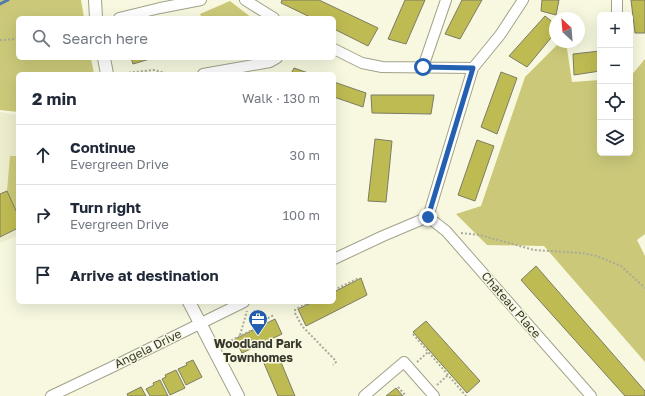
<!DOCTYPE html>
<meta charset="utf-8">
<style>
:root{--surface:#fff;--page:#f6f6f7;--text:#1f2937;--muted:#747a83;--line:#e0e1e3}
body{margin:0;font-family:"Golos Text",sans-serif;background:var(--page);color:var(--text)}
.controls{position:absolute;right:12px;top:12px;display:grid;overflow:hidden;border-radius:6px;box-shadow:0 4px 16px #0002}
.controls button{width:36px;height:36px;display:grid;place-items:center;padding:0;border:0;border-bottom:1px solid var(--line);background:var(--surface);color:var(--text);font:20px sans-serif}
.compass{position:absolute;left:549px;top:12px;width:36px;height:36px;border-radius:50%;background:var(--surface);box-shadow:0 4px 16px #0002;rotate:334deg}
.stop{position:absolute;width:12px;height:12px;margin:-9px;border:3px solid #2460b2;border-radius:50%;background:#fff}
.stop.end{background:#2460b2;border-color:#fff;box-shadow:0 1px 4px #0008}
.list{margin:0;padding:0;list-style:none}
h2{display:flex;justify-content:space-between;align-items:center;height:52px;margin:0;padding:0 16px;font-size:17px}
h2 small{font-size:13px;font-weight:400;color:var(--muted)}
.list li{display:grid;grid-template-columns:26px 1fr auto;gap:12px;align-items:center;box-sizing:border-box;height:60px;padding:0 16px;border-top:1px solid var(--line)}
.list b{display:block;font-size:15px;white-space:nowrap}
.list p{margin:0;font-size:13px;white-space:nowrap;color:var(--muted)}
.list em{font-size:13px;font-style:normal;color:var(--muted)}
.icon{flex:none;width:22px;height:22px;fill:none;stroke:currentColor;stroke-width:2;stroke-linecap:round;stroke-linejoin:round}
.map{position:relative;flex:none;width:645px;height:396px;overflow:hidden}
.search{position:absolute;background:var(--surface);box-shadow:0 4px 16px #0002;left:16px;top:16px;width:320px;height:44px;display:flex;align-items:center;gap:10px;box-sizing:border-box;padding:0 14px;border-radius:6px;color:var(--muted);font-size:15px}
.panel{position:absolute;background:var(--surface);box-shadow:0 4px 16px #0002;left:16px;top:72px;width:320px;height:232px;border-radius:6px}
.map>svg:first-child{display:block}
.built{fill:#ededcd}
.green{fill:#cbc979}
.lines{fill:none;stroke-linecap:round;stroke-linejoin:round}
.stream{stroke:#557aad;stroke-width:3}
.building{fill:#bebb53;stroke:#7c7c66}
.minor-casing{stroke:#a2a28b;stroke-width:12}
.tertiary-casing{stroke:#a2a28b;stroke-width:14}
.path{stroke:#a9aa97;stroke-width:2;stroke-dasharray:2 2;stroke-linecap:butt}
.minor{stroke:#fff;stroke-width:10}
.tertiary{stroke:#fff;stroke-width:12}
.route{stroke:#2460b2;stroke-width:5}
.labels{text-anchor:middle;stroke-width:3;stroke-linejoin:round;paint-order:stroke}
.street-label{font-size:12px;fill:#38382e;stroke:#f7f8df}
.poi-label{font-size:12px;font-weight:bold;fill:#38382e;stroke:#f7f8df}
</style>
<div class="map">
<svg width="645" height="396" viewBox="0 0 645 396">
<rect width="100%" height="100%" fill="#f7f8df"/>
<path class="built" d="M0 112 18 115V235L0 243Z"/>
<path class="green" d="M0 0H81L84 18H18V58H91L94 74H18V112L0 110Z
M230 1 252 18H202L200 14Z
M560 42H566L572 82 600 80V153H630V77L645 59V234L637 240 645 256V362L544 246 487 245 456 214 481 206 525 77Z
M10 156H18V214L7 191Z"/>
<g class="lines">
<path class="stream" d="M0 4 8 0"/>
</g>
<path class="building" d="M282 0H319L378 28 368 46 334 29V18H312L281 3Z
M405 0H425L406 44 388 39Z
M462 0H482L460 39 445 34Z
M542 0H559L556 15 541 11Z
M631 0H645V33H635Z
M545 16 555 24V33L527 67 509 56Z
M630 47 632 66 630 67Z
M600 51V71L574 75 573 54Z
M131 58H153L133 64Z
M294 68 311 74H291Z
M501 72 517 78 497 134 481 127Z
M334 82 366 93 363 107 334 97Z
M371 95H434L431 114 372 113Z
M375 139 392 141 386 202 368 201Z
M477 140 494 146 475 201 458 195Z
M7 191 18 215V228L0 237V194Z
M536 266 645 391V396H625L521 280Z
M361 278 367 295 306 326 298 309 313 302H334V292Z
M275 319 282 334 242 353 235 339Z
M426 321 480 381 467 393 413 332Z
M278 355 295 396H278L263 361Z
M193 360 202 377 186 385 178 369 187 365 186 363Z
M176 370 185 388 170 395 162 379 166 377 165 375Z
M160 380 168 396H150L146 389 154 385 153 383Z
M141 387 146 396H128L127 394Z
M396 388 403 396H386Z"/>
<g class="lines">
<g class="minor-casing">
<path id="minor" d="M245 0 274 18
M617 0V15
M119 18 160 8 201 0
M334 49 362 63 382 67 473 68
M423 67 446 0
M203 74 270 62 277 58
M428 217 446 231 591 396
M428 217 473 68 500 35 523 0
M334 259 383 236 428 217
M51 396 110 368 244 302
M364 396 404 362 434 396"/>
</g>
<g class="tertiary-casing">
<path id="tertiary" d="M95 0 96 18
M104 58 107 74
M189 302 200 323 238 396"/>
</g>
<path class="path" d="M0 40 18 39
M117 74 154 70 169 74
M461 233 480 235 534 250 582 253 597 256 621 266 645 288
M334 290 359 278
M310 302 296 309 295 310V313L302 326 335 360 336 362 333 365
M413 334 466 396
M240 335 247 311
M224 344 256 328 258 323 274 315
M417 362 428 352
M437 385 448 375
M398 387 406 396"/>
<use href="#minor" class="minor"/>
<use href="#tertiary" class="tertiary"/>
</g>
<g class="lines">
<path class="route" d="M423 67 473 68 428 217"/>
</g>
<defs>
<g id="office-pin" transform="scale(1)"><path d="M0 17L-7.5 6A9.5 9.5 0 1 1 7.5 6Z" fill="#2460b2" stroke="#f7f8df"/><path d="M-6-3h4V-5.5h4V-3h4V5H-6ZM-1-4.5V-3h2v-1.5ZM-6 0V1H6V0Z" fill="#fff"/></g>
</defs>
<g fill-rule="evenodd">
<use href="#office-pin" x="258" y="319"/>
</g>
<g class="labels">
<g class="street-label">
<text transform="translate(511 305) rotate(49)" y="4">Chateau Place</text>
<text transform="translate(148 349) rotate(-26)" y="4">Angela Drive</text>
</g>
<g class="poi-label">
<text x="258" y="348">Woodland Park<tspan x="258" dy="14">Townhomes</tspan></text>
</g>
</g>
</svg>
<div class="controls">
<button>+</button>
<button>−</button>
<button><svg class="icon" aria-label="locate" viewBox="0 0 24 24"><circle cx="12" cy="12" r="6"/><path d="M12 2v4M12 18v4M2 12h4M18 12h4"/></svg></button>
<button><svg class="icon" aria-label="layers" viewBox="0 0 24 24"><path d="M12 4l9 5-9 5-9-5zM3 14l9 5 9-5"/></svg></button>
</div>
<svg class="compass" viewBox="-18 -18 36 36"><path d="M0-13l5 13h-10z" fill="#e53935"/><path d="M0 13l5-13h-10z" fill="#747a83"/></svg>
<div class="stop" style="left:423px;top:67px"></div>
<div class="stop end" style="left:428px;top:217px"></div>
<div class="search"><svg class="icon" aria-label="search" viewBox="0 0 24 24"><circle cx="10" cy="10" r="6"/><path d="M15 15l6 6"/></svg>Search here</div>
<section class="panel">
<h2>2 min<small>Walk · 130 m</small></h2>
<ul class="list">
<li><svg class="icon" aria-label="ahead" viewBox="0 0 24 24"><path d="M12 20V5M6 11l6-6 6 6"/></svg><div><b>Continue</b><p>Evergreen Drive</p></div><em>30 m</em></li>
<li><svg class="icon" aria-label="right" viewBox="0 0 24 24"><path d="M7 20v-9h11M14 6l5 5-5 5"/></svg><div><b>Turn right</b><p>Evergreen Drive</p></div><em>100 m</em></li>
<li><svg class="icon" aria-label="arrive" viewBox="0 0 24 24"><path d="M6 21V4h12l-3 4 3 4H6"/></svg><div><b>Arrive at destination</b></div></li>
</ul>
</section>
</div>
